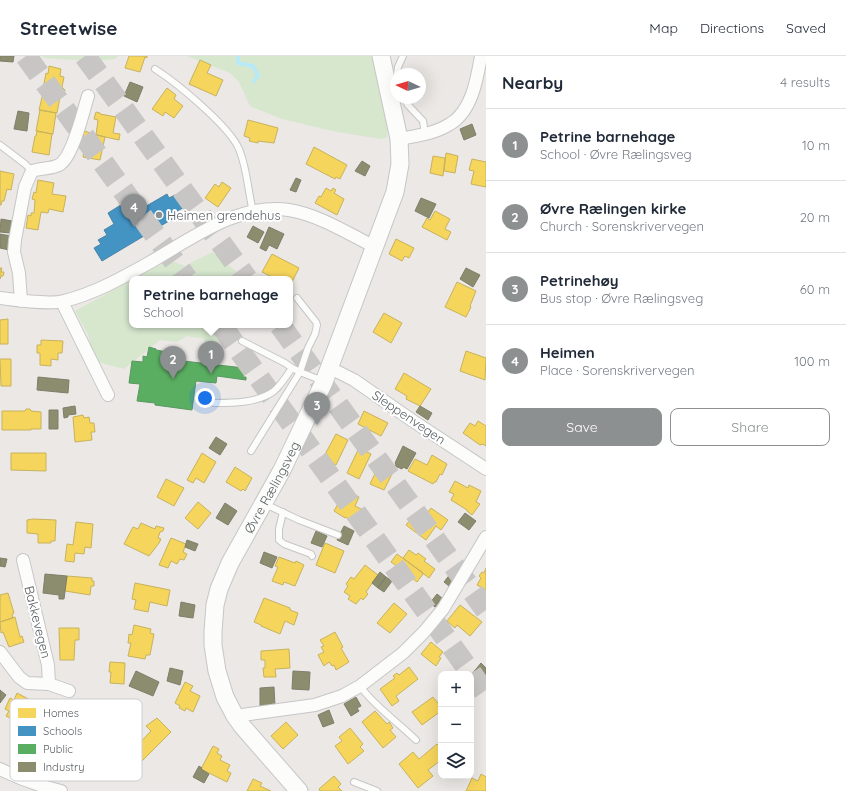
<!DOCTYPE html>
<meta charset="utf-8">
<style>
:root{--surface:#fff;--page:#f6f6f7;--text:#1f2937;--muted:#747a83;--line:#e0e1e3;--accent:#8d9091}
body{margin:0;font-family:Quicksand,sans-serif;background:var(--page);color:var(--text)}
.controls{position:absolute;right:12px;bottom:12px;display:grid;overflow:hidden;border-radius:8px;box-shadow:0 4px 16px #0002}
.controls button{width:36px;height:36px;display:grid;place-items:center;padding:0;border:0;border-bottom:1px solid var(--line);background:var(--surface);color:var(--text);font:20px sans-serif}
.compass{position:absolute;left:390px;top:12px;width:36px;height:36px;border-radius:50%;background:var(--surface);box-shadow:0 4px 16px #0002;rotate:274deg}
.you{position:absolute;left:205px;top:342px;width:14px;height:14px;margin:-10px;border:3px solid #fff;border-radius:50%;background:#1a73e8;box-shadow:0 0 0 6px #1a73e833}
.badge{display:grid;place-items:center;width:26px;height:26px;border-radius:50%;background:var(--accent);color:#fff;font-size:13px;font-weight:700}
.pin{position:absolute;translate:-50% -33px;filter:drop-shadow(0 1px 2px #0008)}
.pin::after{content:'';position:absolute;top:21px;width:14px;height:12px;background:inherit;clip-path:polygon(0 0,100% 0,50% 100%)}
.popup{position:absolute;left:129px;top:220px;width:164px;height:52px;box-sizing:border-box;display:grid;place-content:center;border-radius:8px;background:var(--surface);filter:drop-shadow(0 1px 3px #0005);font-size:13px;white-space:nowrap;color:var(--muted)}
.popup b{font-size:15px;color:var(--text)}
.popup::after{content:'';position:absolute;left:50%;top:100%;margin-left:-8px;border:8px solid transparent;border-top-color:var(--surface)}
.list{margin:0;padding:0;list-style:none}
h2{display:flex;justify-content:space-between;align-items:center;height:52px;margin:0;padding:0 16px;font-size:17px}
h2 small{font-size:13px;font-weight:400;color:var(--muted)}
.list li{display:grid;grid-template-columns:26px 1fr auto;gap:12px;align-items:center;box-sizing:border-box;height:72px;padding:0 16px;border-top:1px solid var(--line)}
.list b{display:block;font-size:15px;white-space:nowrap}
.list p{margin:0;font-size:13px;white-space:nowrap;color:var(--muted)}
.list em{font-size:13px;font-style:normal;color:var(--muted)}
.actions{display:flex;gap:8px;padding:12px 16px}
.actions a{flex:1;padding:9px 0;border:1px solid var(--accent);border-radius:8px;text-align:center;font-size:14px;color:var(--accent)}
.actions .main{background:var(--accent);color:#fff}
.icon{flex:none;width:22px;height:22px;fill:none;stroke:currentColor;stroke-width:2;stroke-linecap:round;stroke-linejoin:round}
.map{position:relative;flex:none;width:486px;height:735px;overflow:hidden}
header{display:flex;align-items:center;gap:24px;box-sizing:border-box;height:56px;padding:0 20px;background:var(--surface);border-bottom:1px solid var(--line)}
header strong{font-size:19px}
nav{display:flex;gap:22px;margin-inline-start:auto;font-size:14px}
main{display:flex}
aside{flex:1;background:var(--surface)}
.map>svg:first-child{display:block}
.green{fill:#d6e7ce}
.homes{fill:#f6d55c;stroke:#c7b25e}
.schools{fill:#4393c3;stroke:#4a84a6}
.public{fill:#5aae61;stroke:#5a9762}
.industry{fill:#8c8c6e;stroke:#7d7f6b}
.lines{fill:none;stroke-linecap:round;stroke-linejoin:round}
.stream{stroke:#b7e9f7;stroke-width:4}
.motorway-tunnel{stroke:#c7c6c5;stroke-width:22;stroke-dasharray:22 11;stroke-linecap:butt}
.service-casing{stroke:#c6c6c6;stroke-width:8}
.minor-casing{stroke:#c6c6c6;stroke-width:14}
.secondary-casing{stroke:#c6c6c6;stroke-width:19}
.service{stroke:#fcfcfb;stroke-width:6}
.minor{stroke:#fcfcfb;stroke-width:12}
.secondary{stroke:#fcfcfb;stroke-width:17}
.poi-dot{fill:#8d9091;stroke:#fff;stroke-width:1.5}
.labels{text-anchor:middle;stroke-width:4;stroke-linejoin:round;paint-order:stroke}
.poi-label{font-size:13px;fill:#5a6064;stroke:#fff;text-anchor:start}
.street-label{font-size:13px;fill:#5a6064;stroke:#fff}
.key{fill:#fff;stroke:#cecfd0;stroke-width:1}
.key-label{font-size:11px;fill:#5a6064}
</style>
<header>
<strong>Streetwise</strong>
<nav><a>Map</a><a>Directions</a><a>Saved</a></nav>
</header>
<main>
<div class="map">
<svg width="486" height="735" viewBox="0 0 486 735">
<rect width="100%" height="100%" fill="#ebe8e5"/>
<path class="green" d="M42 0H118L115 3C91 6 68 3 44 2Z
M187 0H376L389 62 387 81 381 83 337 76 282 63 250 50 239 26 230 17Z
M212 196 246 223H134L169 204 185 210Z
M132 224V269H228L216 292 204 289V283L187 280 177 286 160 284 124 313 94 305 88 279 75 255Z"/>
<path class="homes" d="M129 0H147V2L145 1 140 16 125 12Z
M200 4 211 9 207 17 223 24 216 40 189 28Z
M49 10 61 13 60 20 64 21 62 31 65 34 64 37 43 33 46 17 48 18Z
M167 32 176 39 174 43 183 50 174 62 165 56 163 60 152 53Z
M44 33 60 36 59 41H60L57 57 39 54Z
M40 54 56 57 53 78 36 75Z
M96 56 100 57V58L116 61 113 77 120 78 119 84 96 79 98 64 94 63Z
M248 64 278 72 274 87 258 85V87L249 85 250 82 244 80Z
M37 75 52 78 49 99 32 96 35 80H36Z
M84 75 105 81 100 104 83 101 86 83 83 82Z
M314 91 347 109 340 123 336 121 335 123 306 108Z
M446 97 458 100 455 117 444 115Z
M433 100 445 102 443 120 430 117Z
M472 103 486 106V131L471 128 474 115 469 114Z
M0 115 14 118 11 134 7 133 4 145H2L1 149H0Z
M38 124 54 127 52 138 66 140 63 156 49 153 48 157 41 156 38 174 26 172 28 159 31 160V157H34L35 144 32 143 34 136 36 137Z
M222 126 231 132 218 151 205 142 215 128 219 131Z
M326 132 331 135 333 132 336 134 334 137 344 143 337 159 315 147 319 140 321 141Z
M435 155 450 163 445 173 451 176 447 184 422 171 427 162 430 164Z
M396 183 414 192 409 202 405 200 402 205 389 198Z
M272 198 299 212 290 230V223H276L262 216Z
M0 212H2L1 216H4L3 220H1L0 223Z
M457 226 476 235 470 250 471 251 466 261 445 251Z
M384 257 402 267 391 287 373 276Z
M8 263V288H0V264Z
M41 284 63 285 62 297H58V304L51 303V310L40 309V297H37V289H41Z
M466 295 486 302 485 324 460 315Z
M0 303H11V330H1Z
M404 317 431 333 420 350 406 343 407 340 395 333Z
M26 353H30L31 355 41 356V373H31V374H2V355H25Z
M364 355 388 367 381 380 358 368Z
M83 359 84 362 89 361 90 367H94L95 376H91L92 384 75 386 73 361Z
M478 365 486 370V390L483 388 480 389 463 377 470 367 475 370Z
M336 378 348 384 336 409 323 402Z
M359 392 371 398 359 423 347 417Z
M11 397H46V415L11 414Z
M202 397 216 406 204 427 196 422 193 427 187 424Z
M432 399 447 408 442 419 440 418 436 426H434L433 428 408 415 415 403 427 409Z
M379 409 393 416 384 434 370 428Z
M235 411 252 422 245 435 243 433 241 435 226 426Z
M166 423 184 432 174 450 157 441Z
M455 425 468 432 469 429 481 435 476 446 480 448 472 459 467 455V454L451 444 454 438 449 436Z
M340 431 359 441 355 450 363 454 357 467 345 461V462L334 455 340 444 335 442Z
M198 446 211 457 198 473 185 462Z
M431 452 448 464 441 474 436 470 426 484 406 469 413 460 418 464 422 459 424 461Z
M33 463 56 464 55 485H51V487H38V478L27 477V464Z
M76 466 93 468 91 492 85 491 84 498 75 497 74 506 65 505 67 488 73 489Z
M141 467 155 473 156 470 164 472 163 475 160 476 158 482 161 483 159 487 149 500 124 488 133 471 138 473Z
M171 482 186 488 183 496 187 498 184 504 180 503 177 508 171 505 168 512 159 509Z
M325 487 344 495 335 517 316 509Z
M409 494 416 499 418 497 426 503 424 505 435 513 429 522 403 502Z
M397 498 422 516 423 518 417 526 407 518 405 519 397 513 398 511 391 506Z
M279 501 295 507 296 505 304 509 295 530 284 526 283 529 272 525 278 511 275 510Z
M365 509 378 519 366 536 368 538 363 544 361 542 356 548 348 543 350 540 344 536 348 530 346 528 351 521 354 523Z
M486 512V534L477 529 481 522 479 520 482 516 484 517Z
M67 520 92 522V525H94V530H91L90 539 65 535Z
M135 527 170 534 167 550 150 546 148 556 134 553 136 544 132 543Z
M8 537 14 557 12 558 13 562 0 566V539Z
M264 542 290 552V554L298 557 294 569 285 565 280 578 261 570V569L254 566Z
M394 547 407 558 390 577 377 567Z
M460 549 482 566 470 580 457 569 455 572 447 565Z
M15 561 20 581 22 580 24 586 9 591 3 576 1 577 0 566Z
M134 569 151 573 150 577 154 578 150 599H146L145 603 128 600 131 587H128L129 578 132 579Z
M59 572H79V584H75L74 604H60Z
M335 576 343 591 341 592 349 606 336 614 334 609 332 610 329 606 324 610 318 599 324 596 321 591 324 590 320 584Z
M431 586 443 596 439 601 441 602 436 610 421 598Z
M289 593 290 612 275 613 276 621H264L263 612H265V604H261V595Z
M110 606 125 607 124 628 110 627 111 616H109Z
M409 611 418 623 396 640 399 645 392 650 380 633 395 622 393 620 397 617 399 619Z
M185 626 193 630 190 635 200 640 193 656 186 652 185 655 179 652 180 650 175 647Z
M17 637 32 645 31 648 34 649 35 652 29 665 15 658 12 663 6 660 9 655 5 653 10 642 14 644Z
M433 641 441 651V655L422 669 412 656Z
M375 655 387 668 389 666 393 672 390 674 396 681 383 692 362 666Z
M157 662 171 676 141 706 131 696 151 675 146 670Z
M93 664 101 674 97 678 105 689 100 693 96 688 88 695 82 687 85 685 79 677 80 676 78 673 87 666 89 668Z
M286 666 298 679 283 693 271 680Z
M350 672 363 688 360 691 364 695 348 708 335 690 342 685 339 681Z
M437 688 441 693V704L428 714 433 720 418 732 399 708 413 696 419 703Z
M213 690 219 693 217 697 222 700 220 704 230 709 227 715 231 717 227 726 201 713Z
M481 718 486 721V735H466L472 722 478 725Z
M334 720 341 728 338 731 342 735H320L319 733Z
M253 723 262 727 260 730 271 735H247Z"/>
<path class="schools" d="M167 138 169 142 175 139 183 152 177 155 179 159 102 205 94 192 101 188 98 184 107 179 104 174 114 168 108 157 124 147 131 159Z"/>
<path class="public" d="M149 291 156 293V294L167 296 166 303 244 312 243 321H246V324L217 320 216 327 196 325 192 354 155 349V347L137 345 140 328 129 327 132 305 143 306V300L147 301Z"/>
<path class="industry" d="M0 0H14L13 6 0 5Z
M130 26 143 31 137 46 124 40Z
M18 55 29 57 27 75 14 73Z
M472 68 476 79 464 84 460 73Z
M362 105 370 110 365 120 355 115Z
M296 122 301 124 296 136 290 134Z
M421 142 436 148 429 162 415 155Z
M1 163 12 165 10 177 0 176Z
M253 170 264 176 258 187 247 181Z
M269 171 284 178 277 193 269 189 266 195 260 192Z
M0 178 11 180 9 194 0 192Z
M466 212 480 219 473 231 460 223Z
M38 321 69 324 68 337 37 334Z
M75 350 76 358 68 359V361L64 362 63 352Z
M420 350 432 357 428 364 416 356Z
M49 354H58V373H49Z
M216 381 227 388 220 399 209 392Z
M403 390 416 397 407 413 403 411 402 413 395 410 396 408 395 407Z
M225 447 237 455 228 469 216 462Z
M465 457 476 465 469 474 458 466Z
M344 470 354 475 348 489 337 484Z
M316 475 327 480 322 491 311 487Z
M187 484 198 488 195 495 185 491Z
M264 496 277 501 272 512 260 507Z
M0 502 7 503 5 511 0 510Z
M451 514 458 519 449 530 444 526 451 517 450 516Z
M380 516 386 521 378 532 372 527Z
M45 518 67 520 64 543H59V539L43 537Z
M386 521 392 525 384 536 378 532Z
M437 538 442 542 435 551 430 547Z
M181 546 195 549 193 562 179 560Z
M481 607 486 612V625L484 628 472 618Z
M170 612 183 615 180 629 167 625Z
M136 615 159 626 153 640 129 630Z
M293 615 310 616 309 634 292 633Z
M274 631 275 650 260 651V632Z
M0 634 6 639 0 647Z
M356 641 361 650 357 652 359 655 351 660 344 648Z
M100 650 112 666V672L105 677 97 666 101 663 94 655Z
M329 654 334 667 323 671 318 659Z
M199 710 202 712 201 713 209 718 204 727 193 721Z"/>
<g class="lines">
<path class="stream" d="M92 0 98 8
M238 0V7L253 10 258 19 254 25"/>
<path class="motorway-tunnel" d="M26 0 187 223
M85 0 247 223
M221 269 486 638
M280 269 486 554"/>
<g class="service-casing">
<path id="service" d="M155 13C177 27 229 70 239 93 247 112 248 135 253 156
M397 18 398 11 403 0
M404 42 408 49 423 65 425 78
M0 89 25 108 32 115
M242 285 285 307 292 312 300 316 323 325
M214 347C233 347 258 347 274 335 281 329 287 319 292 312
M251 395 300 316 308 292 315 278 317 269 316 266 297 242
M265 448 299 464 338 479
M283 456 279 473V484L284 488 311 498 312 500
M360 630C374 650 398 666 416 684
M354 726 377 735"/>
</g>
<g class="minor-casing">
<path id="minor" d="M399 83C416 80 434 78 450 68 472 55 477 23 481 0
M0 242C16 244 48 249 64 245 93 238 120 223 147 208 188 185 238 146 289 154 319 159 347 177 375 191
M21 245 19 217 14 196 15 184 25 131 32 115C41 112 51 113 59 109 73 101 83 56 88 40
M62 246 108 339
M330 312 354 324 413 365 486 413
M23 504 48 609 49 628
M0 596 19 621 27 627 49 628 69 635
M235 660 315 649 342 640 360 630 403 597 424 576 443 553 486 481
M0 713C20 723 40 730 61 735"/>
</g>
<g class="secondary-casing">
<g id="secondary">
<path id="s1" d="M299 735 243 671 235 660 225 641 217 615 213 589V576L215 549 219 533 230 507 282 414 324 326 395 136 400 108 399 83 381 0"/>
</g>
</g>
<use href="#service" class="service"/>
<use href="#minor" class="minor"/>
<use href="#secondary" class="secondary"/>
</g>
<circle class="poi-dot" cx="159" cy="159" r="4"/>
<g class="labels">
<g class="poi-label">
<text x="167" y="164">Heimen grendehus</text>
</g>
<g class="street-label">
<text transform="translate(409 361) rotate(34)" y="5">Sleppenvegen</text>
<text dy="5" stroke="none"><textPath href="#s1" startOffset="345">Øvre Rælingsveg</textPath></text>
<text transform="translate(38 566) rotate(76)" y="5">Bakkevegen</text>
</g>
</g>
<rect x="10" y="643" width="132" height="82" rx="6" class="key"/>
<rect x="18" y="652" width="18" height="10" fill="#f6d55c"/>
<rect x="18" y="670" width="18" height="10" fill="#4393c3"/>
<rect x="18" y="688" width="18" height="10" fill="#5aae61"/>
<rect x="18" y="706" width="18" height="10" fill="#8c8c6e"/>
<g class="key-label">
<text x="43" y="661">Homes</text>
<text x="43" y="679">Schools</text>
<text x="43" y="697">Public</text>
<text x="43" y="715">Industry</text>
</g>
</svg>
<div class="controls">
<button>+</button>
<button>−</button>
<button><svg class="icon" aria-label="layers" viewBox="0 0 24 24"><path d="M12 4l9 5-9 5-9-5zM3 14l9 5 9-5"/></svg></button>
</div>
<svg class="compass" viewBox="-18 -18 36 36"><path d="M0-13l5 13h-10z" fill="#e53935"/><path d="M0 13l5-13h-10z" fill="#747a83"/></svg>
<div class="you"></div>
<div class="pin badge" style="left:211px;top:318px">1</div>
<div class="popup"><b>Petrine barnehage</b>School</div>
<div class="pin badge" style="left:173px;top:323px">2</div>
<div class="pin badge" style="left:317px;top:369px">3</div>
<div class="pin badge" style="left:134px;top:171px">4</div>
</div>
<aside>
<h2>Nearby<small>4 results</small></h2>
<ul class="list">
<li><span class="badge">1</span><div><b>Petrine barnehage</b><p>School · Øvre Rælingsveg</p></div><em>10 m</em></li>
<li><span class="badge">2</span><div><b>Øvre Rælingen kirke</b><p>Church · Sorenskrivervegen</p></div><em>20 m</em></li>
<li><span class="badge">3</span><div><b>Petrinehøy</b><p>Bus stop · Øvre Rælingsveg</p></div><em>60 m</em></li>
<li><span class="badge">4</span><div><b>Heimen</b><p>Place · Sorenskrivervegen</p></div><em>100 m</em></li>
</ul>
<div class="actions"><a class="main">Save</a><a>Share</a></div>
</aside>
</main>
